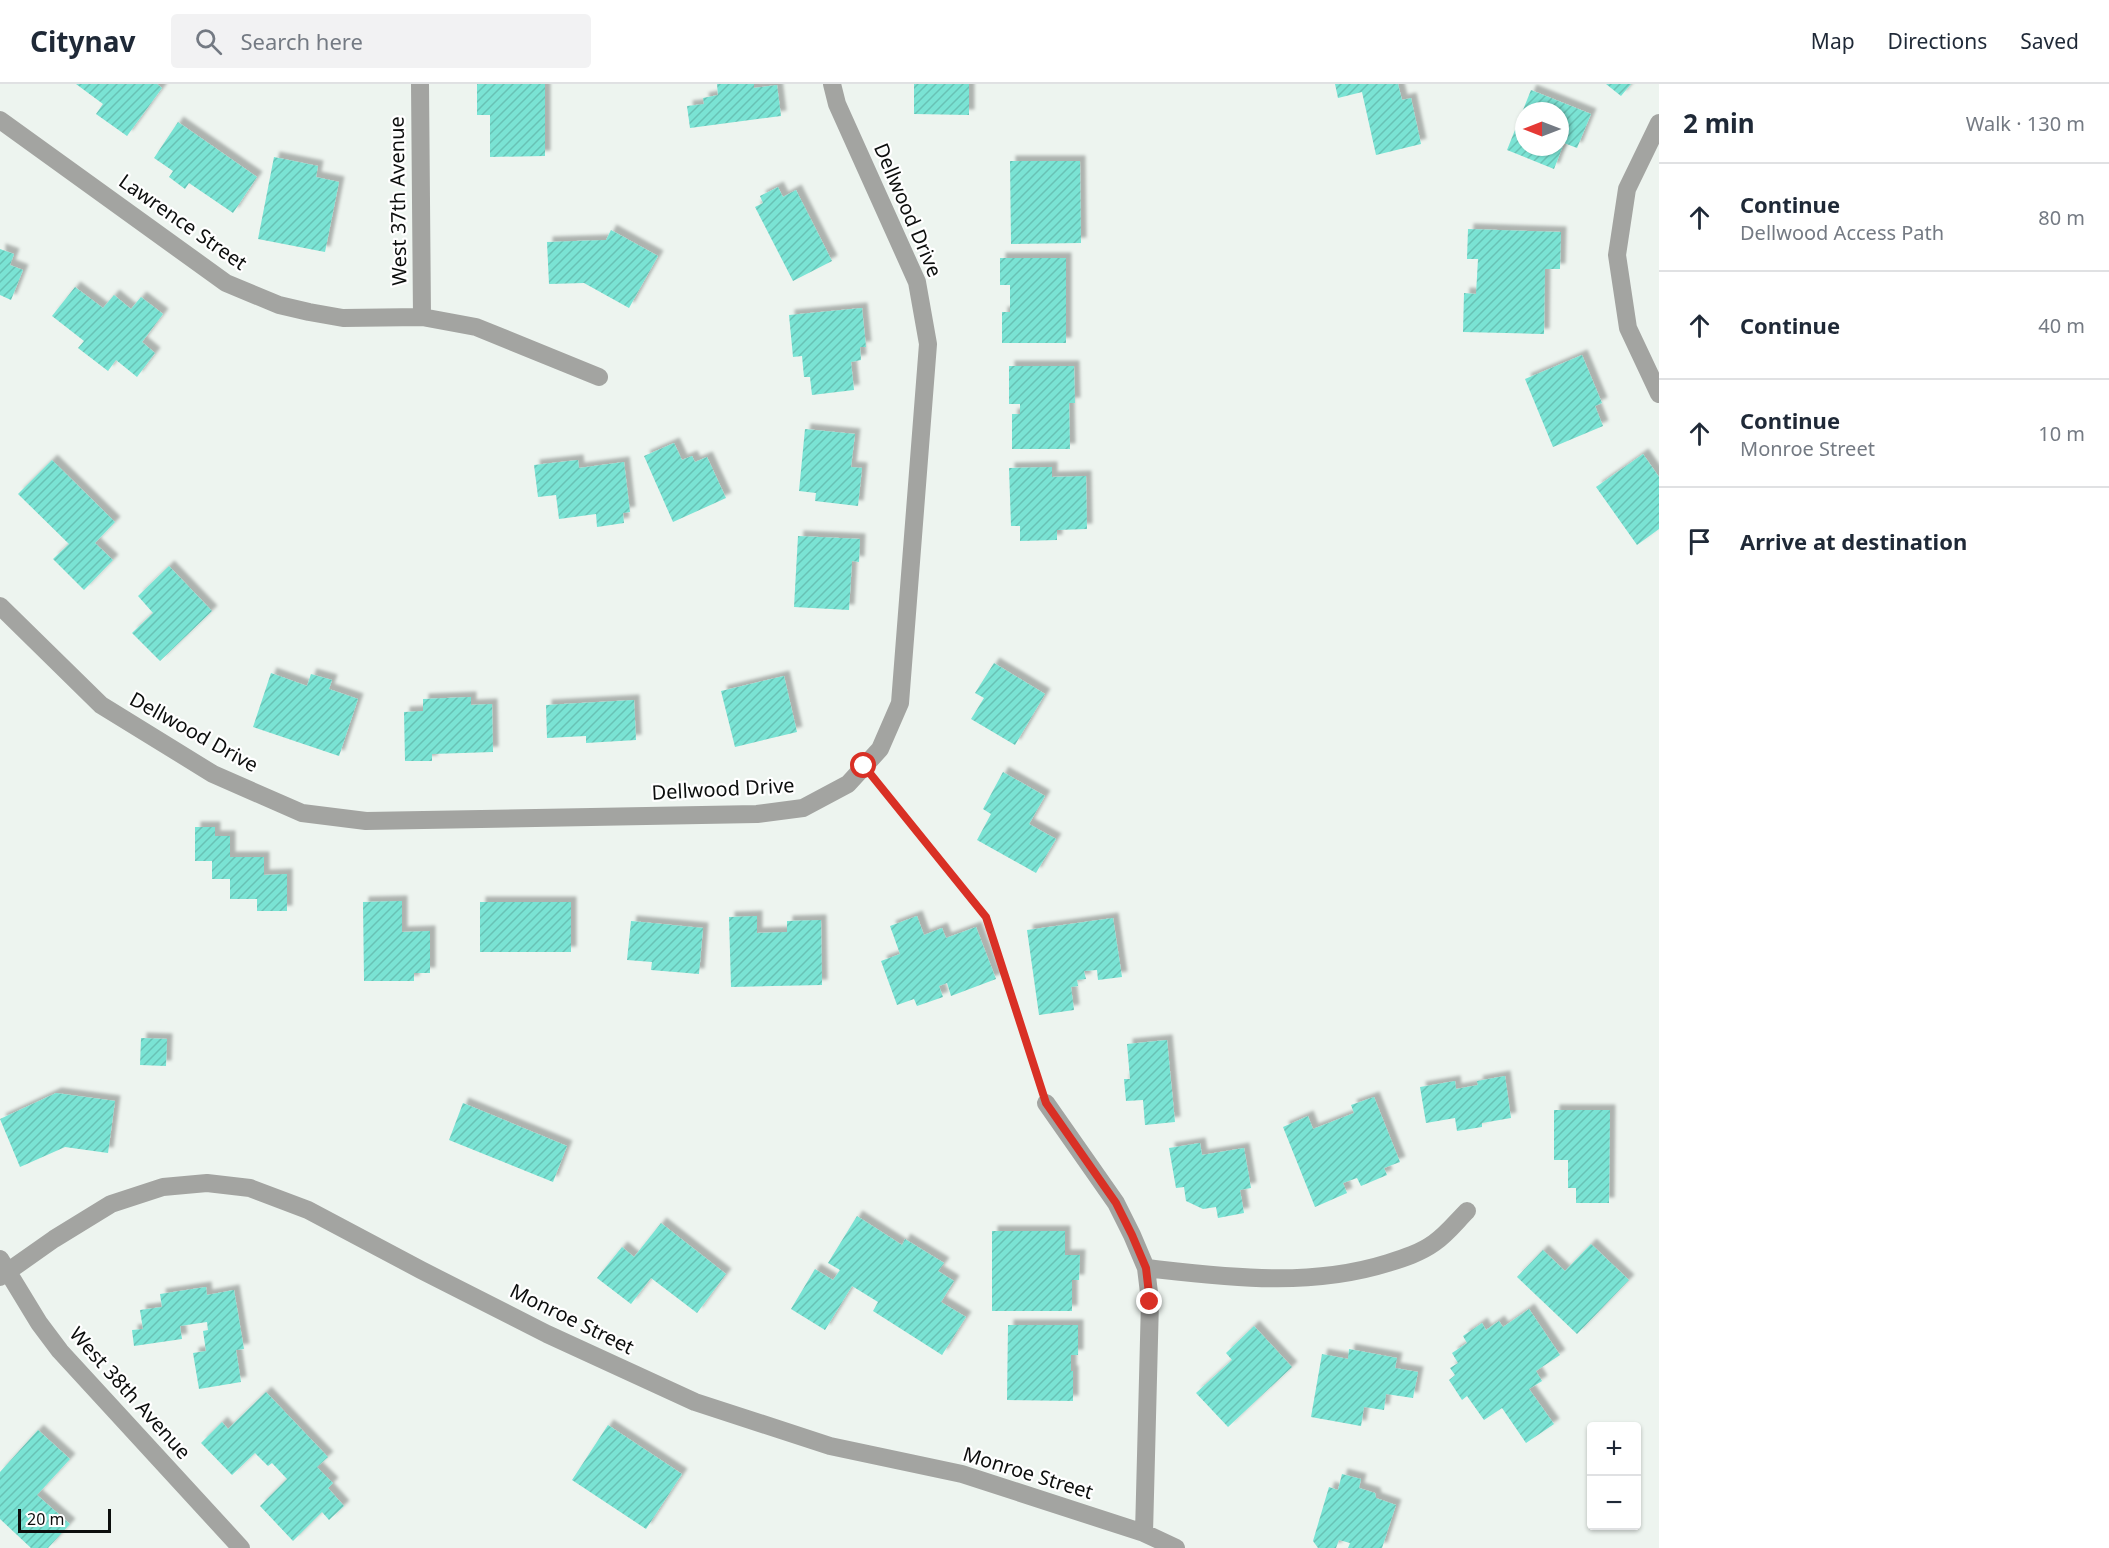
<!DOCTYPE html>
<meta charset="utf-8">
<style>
:root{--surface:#fff;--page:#f2f2f3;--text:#1f2937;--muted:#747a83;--line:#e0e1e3}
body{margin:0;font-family:"Noto Sans",sans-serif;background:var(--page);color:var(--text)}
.controls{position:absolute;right:18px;bottom:18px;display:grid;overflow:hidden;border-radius:6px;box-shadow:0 2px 4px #0004}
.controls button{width:54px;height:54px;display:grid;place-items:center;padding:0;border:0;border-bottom:2px solid var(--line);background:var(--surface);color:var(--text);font:30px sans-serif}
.compass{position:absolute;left:1515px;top:18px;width:54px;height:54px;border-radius:50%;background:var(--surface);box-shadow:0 2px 4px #0004;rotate:270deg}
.scale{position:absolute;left:18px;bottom:15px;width:93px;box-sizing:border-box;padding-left:6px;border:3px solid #0c0e0d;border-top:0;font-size:16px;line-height:21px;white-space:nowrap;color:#0c0e0d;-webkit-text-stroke:4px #fff;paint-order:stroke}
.stop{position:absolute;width:18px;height:18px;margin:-14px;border:4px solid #d93025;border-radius:50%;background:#fff}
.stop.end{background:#d93025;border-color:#fff;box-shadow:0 2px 6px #0008}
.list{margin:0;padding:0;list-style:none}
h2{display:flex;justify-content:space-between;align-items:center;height:78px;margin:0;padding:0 24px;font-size:26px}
h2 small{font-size:20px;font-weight:400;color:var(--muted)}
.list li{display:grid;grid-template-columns:39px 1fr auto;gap:18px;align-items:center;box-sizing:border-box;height:108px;padding:0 24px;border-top:2px solid var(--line)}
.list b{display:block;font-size:22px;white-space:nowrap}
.list p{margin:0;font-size:20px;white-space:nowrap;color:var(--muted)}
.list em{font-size:20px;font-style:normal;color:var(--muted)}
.icon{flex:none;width:33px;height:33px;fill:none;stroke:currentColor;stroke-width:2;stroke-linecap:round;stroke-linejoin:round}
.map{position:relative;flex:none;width:1659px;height:1464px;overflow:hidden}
header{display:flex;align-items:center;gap:36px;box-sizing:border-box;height:84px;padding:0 30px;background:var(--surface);border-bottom:2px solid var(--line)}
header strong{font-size:28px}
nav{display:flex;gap:33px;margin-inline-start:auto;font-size:21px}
.search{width:420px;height:54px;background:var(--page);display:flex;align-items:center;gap:15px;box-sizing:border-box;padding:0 21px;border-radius:6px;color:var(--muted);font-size:22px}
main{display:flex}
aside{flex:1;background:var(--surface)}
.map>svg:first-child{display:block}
.building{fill:url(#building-hatch);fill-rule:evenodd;filter:url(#shadow)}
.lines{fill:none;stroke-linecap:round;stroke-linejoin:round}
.path{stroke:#898e8b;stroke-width:4;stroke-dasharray:3 3;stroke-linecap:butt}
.minor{stroke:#a3a4a1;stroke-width:18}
.route{stroke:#d93025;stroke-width:8}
.labels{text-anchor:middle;stroke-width:4.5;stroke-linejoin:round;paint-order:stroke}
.street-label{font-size:20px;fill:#0c0e0d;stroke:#fff}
</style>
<header>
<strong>Citynav</strong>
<div class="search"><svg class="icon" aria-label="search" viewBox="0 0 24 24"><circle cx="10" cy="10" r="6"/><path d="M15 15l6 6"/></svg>Search here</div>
<nav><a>Map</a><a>Directions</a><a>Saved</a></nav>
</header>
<main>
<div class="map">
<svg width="1659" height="1464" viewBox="0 0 1659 1464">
<defs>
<pattern id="building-hatch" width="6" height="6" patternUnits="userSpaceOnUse" patternTransform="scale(1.5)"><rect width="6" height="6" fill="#7ae3d4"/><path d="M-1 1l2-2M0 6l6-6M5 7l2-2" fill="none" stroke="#68c2b5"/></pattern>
<filter id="shadow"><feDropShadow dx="5.5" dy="-5.5" stdDeviation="1.5" flood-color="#0004"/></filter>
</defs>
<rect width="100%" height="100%" fill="#edf4ef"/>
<path class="building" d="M76 0H157L162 4 127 52 96 30 103 20Z
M477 0H545V72L490 73V31H477Z
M717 0H754V4L777 1 781 32 690 44 687 22 704 20 703 14 718 11Z
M914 0H969V31L914 30Z
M1335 0H1398L1402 16 1411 14 1421 60 1376 71 1362 8 1338 14Z
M1606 0H1631L1621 12Z
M1531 6 1591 30 1577 64 1564 59 1554 85 1507 66ZM1524 27H1560V63H1524Z
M178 38 257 93 233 129 189 99 185 105 169 93 173 87 154 74Z
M274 73 318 82 316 93 339 98 325 168 258 155Z
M1010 77H1080L1081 159 1011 160Z
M778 103 783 113 796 106 832 177 793 197 755 123 763 119 760 112Z
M1468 145 1561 148 1560 185H1545L1544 250 1463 248 1464 209 1476 210 1478 175H1467Z
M611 146 658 172 629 224 584 199 549 200 547 158 606 156Z
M0 165 14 170 10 181 23 186 11 216 0 211Z
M1000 174H1066V259H1002V228H1010V201H1000Z
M75 203 103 224 114 211 131 225 141 213 163 230 142 258 155 269 137 293 116 276 108 287 78 264 84 257 52 232Z
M862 224 866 263H860L861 276 851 278 854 306 812 311 810 293H804L802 272 793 273 789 231Z
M1582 271 1602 319 1595 322 1603 342 1553 363 1525 295Z
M1009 282H1074L1075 319H1069L1070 365H1012V330H1020V320H1009Z
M805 345 855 350 851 383 862 384 858 422 815 417 816 409 799 407Z
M674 359 682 376 692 372 695 378 707 373 726 414 673 438 644 372Z
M1643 370 1659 393V445L1637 461 1596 403Z
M52 376 115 438 95 459 113 476 84 506 53 475 69 460 18 410Z
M578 376 579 384 624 378 630 428 623 429 624 439 597 443 596 430 559 435 556 411 538 413 534 381Z
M1052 383V393L1086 392 1087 445 1057 446V456L1020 457V442H1011L1009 384Z
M798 452 860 455 859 478 852 477 849 526 794 523Z
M169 482 212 527 160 577 132 549 153 529 138 512Z
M994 579 1045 610 1015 661 971 635 984 614 975 609Z
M271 589 307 602 311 590 332 596 329 605 358 615 339 672 253 643Z
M784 592 797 648 735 663 721 607Z
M471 613V621L492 620 493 668 432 670V677H405L404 628 423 627V615Z
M634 616 636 656 586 659V652L547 654 546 621Z
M1003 688 1045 712 1029 740 1056 755 1036 789 977 756 991 730 983 725Z
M195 743H215V752H230V773H264V791L287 790V827H257V815H230V795H212V777H195Z
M402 817V848L430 847V889H414V897H364L363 818Z
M480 818H571V868H480Z
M757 832V849L787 848V837L821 836 822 901 731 903 729 833Z
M917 832 924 851 942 844 946 854 976 843 996 895 951 912 947 899 939 902 943 913 917 922 914 915 897 921 881 877 900 870 890 842Z
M1113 834 1122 893 1098 896 1097 886 1084 887 1086 895 1077 896 1078 902 1071 903 1074 926 1039 931 1027 846Z
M631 837 703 844 699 890 651 886 652 878 627 876Z
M141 954 167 955 166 982 140 981Z
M1167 956 1175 1038 1145 1041 1143 1016 1126 1017 1124 995H1130L1127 960Z
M1505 992 1511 1034 1482 1039V1043L1457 1047 1455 1034 1426 1039 1420 1003 1455 997 1456 1005 1478 1001 1477 997Z
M56 1009 115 1017 108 1069 65 1063 20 1083 0 1035Z
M1374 1013 1400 1078 1384 1084 1387 1091 1361 1102 1357 1094 1343 1099 1347 1109 1315 1123 1283 1043 1308 1032 1313 1045 1354 1029 1351 1021Z
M463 1019 567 1062 553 1098 449 1056Z
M1554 1026H1610L1609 1119H1576V1104H1568V1076H1554Z
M1200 1059 1202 1071 1244 1064 1251 1104 1240 1106 1244 1129 1218 1134 1216 1123 1203 1125 1186 1117 1184 1103 1176 1104 1169 1064Z
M857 1132 902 1161 905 1155 944 1179 938 1187 954 1197 941 1218 966 1233 942 1271 873 1227 878 1218 852 1202 825 1246 791 1225 815 1185 833 1196 840 1186 828 1179Z
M661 1139 726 1190 697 1229 651 1194 631 1220 597 1194 622 1163 634 1173Z
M992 1147H1065V1171H1080L1079 1196H1072V1227H992Z
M1591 1160 1629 1196 1577 1250 1517 1193 1543 1166 1565 1187Z
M206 1203 207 1211 234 1206 244 1265 236 1266 241 1298 199 1305 193 1269 206 1267 203 1247 208 1246 207 1238 180 1242 182 1255 134 1262 132 1246 143 1245 140 1226 162 1223 160 1210Z
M1529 1225 1560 1271 1536 1287 1542 1297 1529 1305 1554 1340 1526 1359 1502 1324 1484 1336 1467 1312 1462 1316 1449 1296 1455 1291 1450 1284 1458 1279 1452 1269 1467 1259 1463 1252 1482 1239 1486 1246 1499 1237 1503 1243Z
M1008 1241H1078V1271H1071V1287H1073V1317L1007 1316Z
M1254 1242 1292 1283 1228 1343 1196 1309 1232 1276 1226 1269Z
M1349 1265 1397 1274 1395 1284 1418 1288 1413 1314 1386 1310 1384 1326 1364 1323 1361 1342 1311 1333 1322 1270 1348 1275Z
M266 1308 328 1373 317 1383 333 1399 328 1404 344 1422 329 1436 322 1428 293 1457 260 1422 287 1395 272 1379 268 1382 255 1369 232 1391 201 1359 222 1338 228 1345Z
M608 1341 682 1390 646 1445 572 1396Z
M38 1346 70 1375 37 1411 70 1440 48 1464H31L0 1435V1388Z
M1342 1390 1361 1395 1359 1404 1375 1409 1376 1414 1396 1421 1382 1464H1348L1350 1459 1339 1456 1336 1464H1318L1313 1457 1329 1403 1338 1406Z"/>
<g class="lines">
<path class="path" d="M879 701 986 833 1039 996"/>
<path class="minor" d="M420 0 422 233
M0 36 226 199 279 221 309 228 343 234 422 233 476 243 599 293
M1659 39 1627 105 1617 171 1628 244 1659 310
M0 522 101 621 213 690 302 729 366 737 757 730 803 724 848 700 880 665 900 619 928 260 917 198 837 20 832 0
M1046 1019 1116 1119 1132 1151 1146 1184
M0 1175 39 1239 60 1267 241 1464
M0 1193 54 1155 111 1120 163 1103 207 1099 250 1104 308 1126 421 1186 547 1250 695 1318 830 1362 962 1390 1144 1449 1176 1464
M1144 1449 1150 1217 1146 1184C1227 1193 1308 1204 1388 1179 1404 1174 1420 1169 1434 1159 1447 1150 1456 1138 1467 1127"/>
</g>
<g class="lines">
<path class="route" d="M864 682 986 833 1046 1019 1116 1119 1132 1151 1146 1184 1150 1218"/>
</g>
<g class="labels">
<g class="street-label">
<text transform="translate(398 117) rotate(-91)" y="7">West 37th Avenue</text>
<text transform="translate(908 126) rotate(67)" y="7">Dellwood Drive</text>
<text transform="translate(183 138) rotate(35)" y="7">Lawrence Street</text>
<text transform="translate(194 648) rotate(29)" y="7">Dellwood Drive</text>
<text transform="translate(723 705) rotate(-3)" y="7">Dellwood Drive</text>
<text transform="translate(572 1235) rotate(26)" y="7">Monroe Street</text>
<text transform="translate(130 1309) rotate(48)" y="7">West 38th Avenue</text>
<text transform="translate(1028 1389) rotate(17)" y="7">Monroe Street</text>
</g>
</g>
</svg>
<div class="controls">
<button>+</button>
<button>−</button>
</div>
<svg class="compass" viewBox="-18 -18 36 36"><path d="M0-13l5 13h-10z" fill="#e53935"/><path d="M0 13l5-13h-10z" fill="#747a83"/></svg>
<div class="scale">20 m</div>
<div class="stop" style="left:864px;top:682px"></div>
<div class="stop end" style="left:1150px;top:1218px"></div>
</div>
<aside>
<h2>2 min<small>Walk · 130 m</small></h2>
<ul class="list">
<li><svg class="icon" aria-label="ahead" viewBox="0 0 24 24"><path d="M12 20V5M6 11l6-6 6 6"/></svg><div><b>Continue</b><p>Dellwood Access Path</p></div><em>80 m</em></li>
<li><svg class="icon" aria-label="ahead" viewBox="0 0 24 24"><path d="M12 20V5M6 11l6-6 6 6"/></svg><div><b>Continue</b></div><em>40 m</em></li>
<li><svg class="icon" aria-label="ahead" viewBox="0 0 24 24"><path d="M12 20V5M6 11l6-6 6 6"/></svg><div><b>Continue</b><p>Monroe Street</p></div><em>10 m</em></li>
<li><svg class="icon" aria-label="arrive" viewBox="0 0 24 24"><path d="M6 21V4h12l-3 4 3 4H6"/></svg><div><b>Arrive at destination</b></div></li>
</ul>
</aside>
</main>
